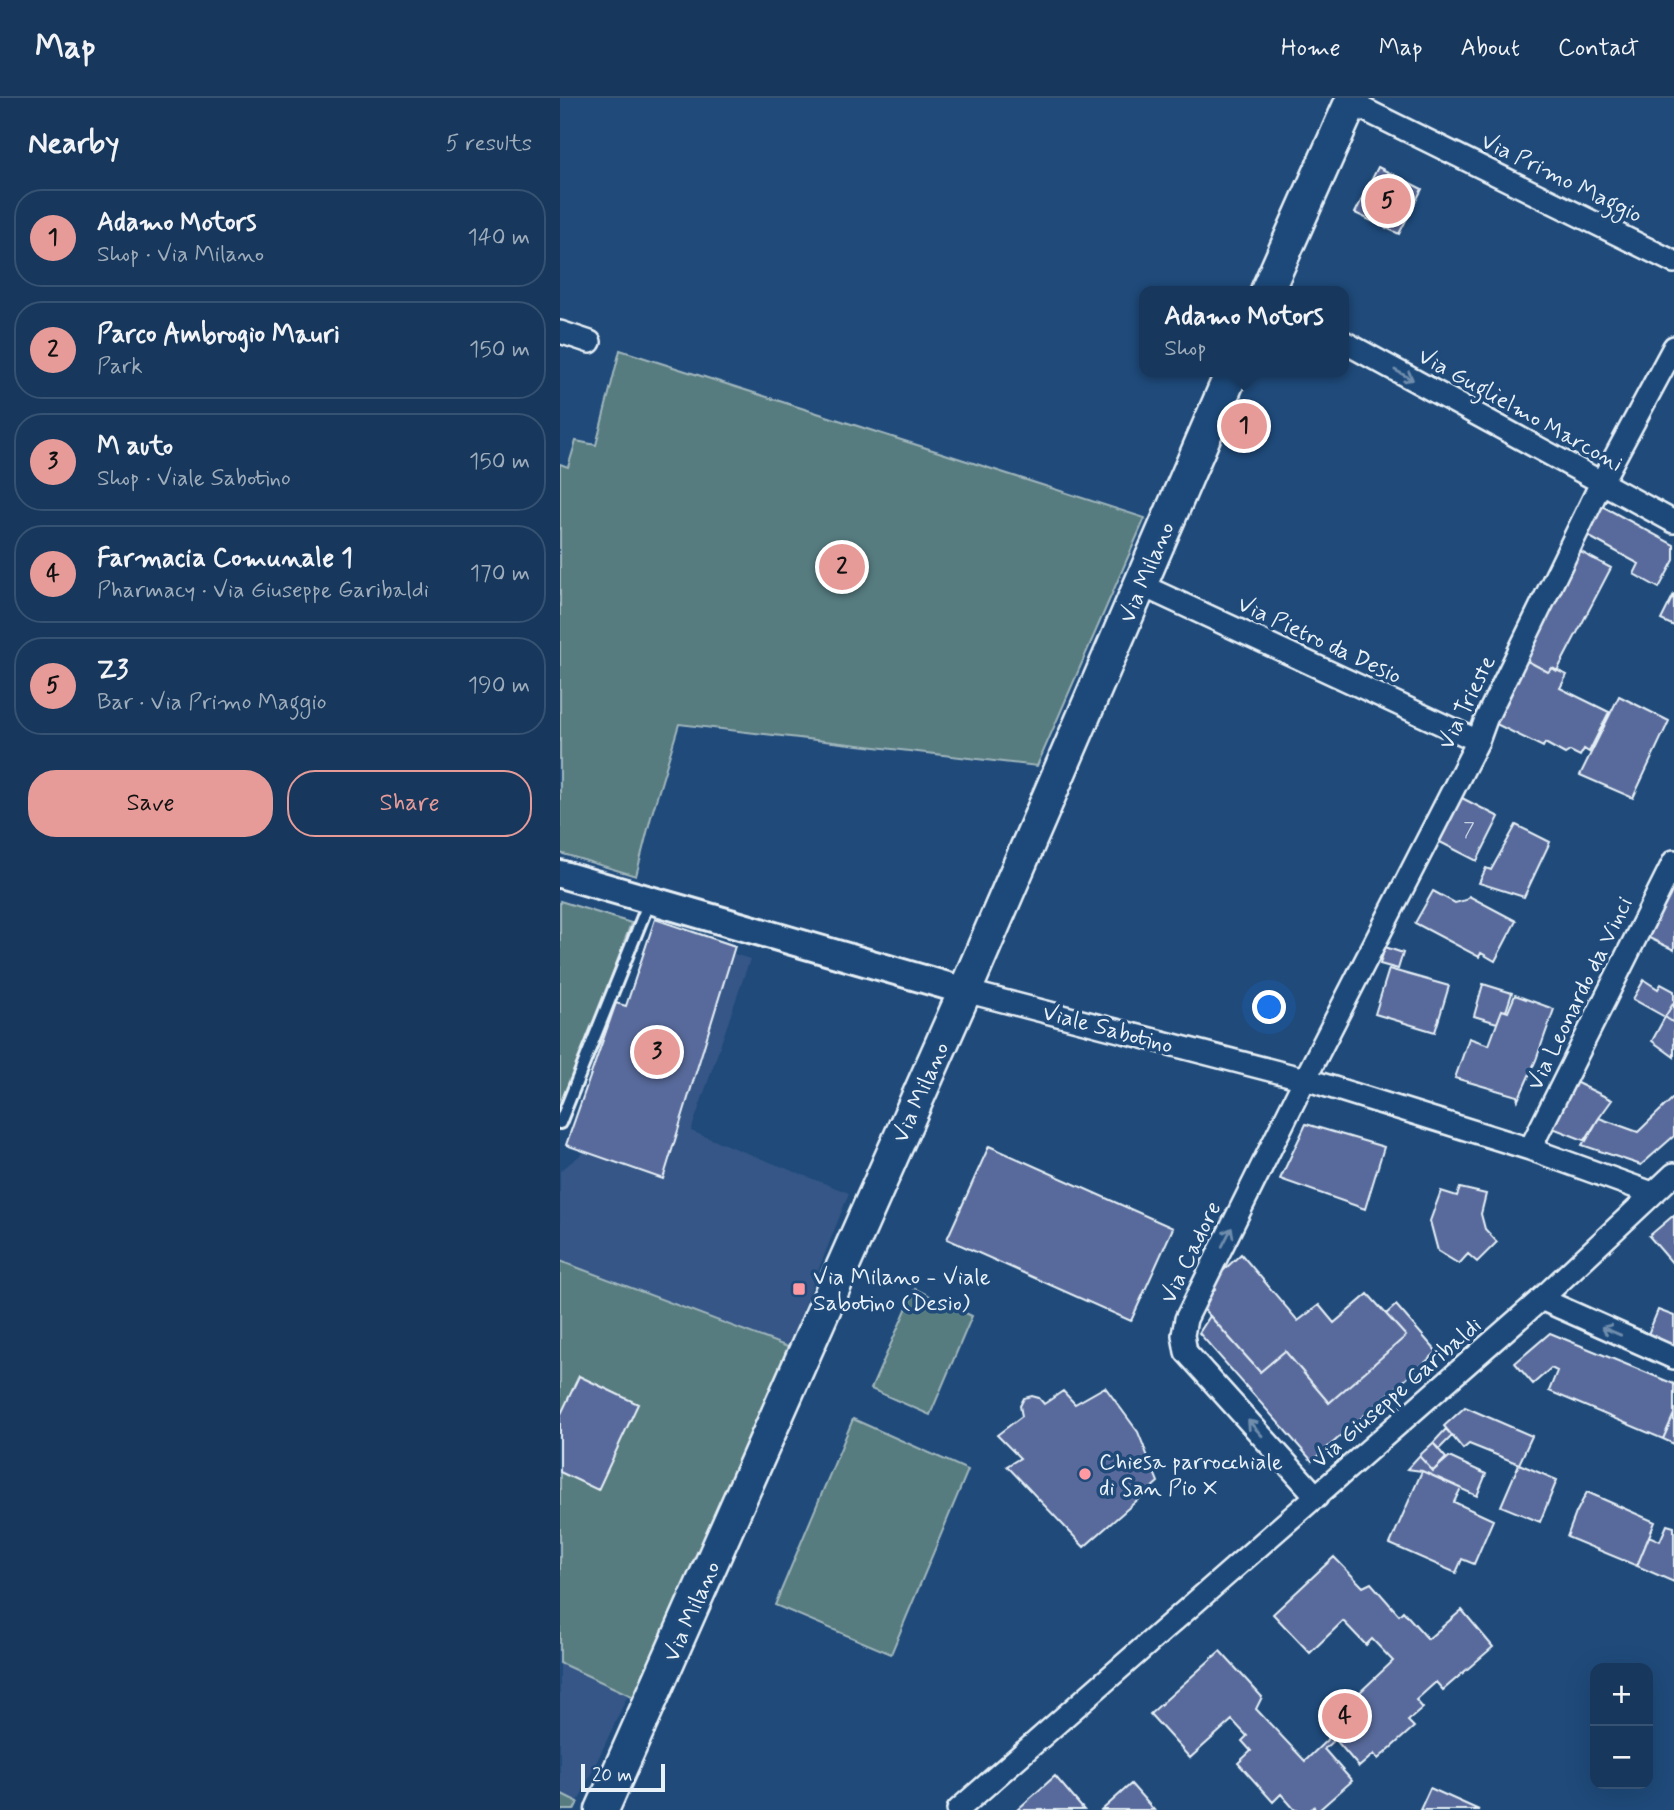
<!DOCTYPE html>
<meta charset="utf-8">
<style>
:root{--surface:#17385c;--page:#203f62;--text:#f1f3f6;--muted:#9eacbb;--line:#365272;--accent:#e69b98}
body{margin:0;font-family:Mynerve,sans-serif;background:var(--page);color:var(--text)}
.controls{position:absolute;right:21px;bottom:21px;display:grid;overflow:hidden;border-radius:14px;box-shadow:0 7px 28px #0002}
.controls button{width:63px;height:63px;display:grid;place-items:center;padding:0;border:0;border-bottom:2px solid var(--line);background:var(--surface);color:var(--text);font:35px sans-serif}
.scale{position:absolute;left:21px;bottom:18px;width:84px;box-sizing:border-box;padding-left:7px;border:4px solid #e8f1f8;border-top:0;font-size:19px;line-height:24px;white-space:nowrap;color:#e8f1f8;-webkit-text-stroke:5px #1f4a7a;paint-order:stroke}
.you{position:absolute;left:710px;top:910px;width:24px;height:24px;margin:-18px;border:5px solid #fff;border-radius:50%;background:#1a73e8;box-shadow:0 0 0 10px #1a73e833}
.badge{display:grid;place-items:center;width:46px;height:46px;border-radius:50%;background:var(--accent);color:#111;font-size:23px;font-weight:700}
.pin{position:absolute;translate:-50% -50%;border:4px solid #fff;box-shadow:0 2px 7px #0006}
.popup{position:absolute;left:579px;top:188px;width:210px;height:91px;box-sizing:border-box;display:grid;place-content:center;border-radius:14px;background:var(--surface);filter:drop-shadow(0 2px 5px #0005);font-size:23px;white-space:nowrap;color:var(--muted)}
.popup b{font-size:26px;color:var(--text)}
.popup::after{content:'';position:absolute;left:50%;top:100%;margin-left:-14px;border:14px solid transparent;border-top-color:var(--surface)}
.list{margin:0;padding:0;list-style:none}
h2{display:flex;justify-content:space-between;align-items:center;height:91px;margin:0;padding:0 28px;font-size:30px}
h2 small{font-size:23px;font-weight:400;color:var(--muted)}
.list li{display:grid;grid-template-columns:46px 1fr auto;gap:21px;align-items:center;box-sizing:border-box;height:98px;margin:0 14px 14px;padding:0 14px;border:2px solid var(--line);border-radius:28px}
.list b{display:block;font-size:26px;white-space:nowrap}
.list p{margin:0;font-size:23px;white-space:nowrap;color:var(--muted)}
.list em{font-size:23px;font-style:normal;color:var(--muted)}
.actions{display:flex;gap:14px;padding:21px 28px}
.actions a{flex:1;padding:16px 0;border:2px solid var(--accent);border-radius:28px;text-align:center;font-size:24px;color:var(--accent)}
.actions .main{background:var(--accent);color:#111}
.map{position:relative;flex:none;width:1114px;height:1712px;overflow:hidden}
header{display:flex;align-items:center;gap:42px;box-sizing:border-box;height:98px;padding:0 35px;background:var(--surface);border-bottom:2px solid var(--line)}
header strong{font-size:33px}
nav{display:flex;gap:38px;margin-inline-start:auto;font-size:24px}
main{display:flex}
aside{flex:1;background:var(--surface)}
.map>svg:first-child{display:block}
.built{fill:#345786}
.green{fill:#577b80;stroke:#a0b6bc;stroke-width:2}
.building{fill:#586b9b;stroke:#e8f1f8;stroke-width:2}
.lines{fill:none;stroke-linecap:round;stroke-linejoin:round}
.service-casing{stroke:#e8f1f8;stroke-width:16}
.minor-casing{stroke:#e8f1f8;stroke-width:26}
.tertiary-casing{stroke:#e8f1f8;stroke-width:32}
.secondary-casing{stroke:#e8f1f8;stroke-width:37}
.service{stroke:#1f4a7a;stroke-width:10}
.minor{stroke:#1f4a7a;stroke-width:21}
.tertiary{stroke:#1f4a7a;stroke-width:26}
.secondary{stroke:#1f4a7a;stroke-width:32}
.oneway{stroke:#6f8dac}
.poi-dot{fill:#ff9aa2;stroke:#1f4a7a;stroke-width:2.5}
.labels{text-anchor:middle;stroke-width:7;stroke-linejoin:round;paint-order:stroke}
.number-label{font-size:19px;fill:#c4d0e1}
.street-label{font-size:23px;fill:#e8f1f8;stroke:#1f4a7a}
.poi-label{font-size:23px;fill:#e8f1f8;stroke:#1f4a7a;text-anchor:start}
</style>
<header>
<strong>Map</strong>
<nav><a>Home</a><a>Map</a><a>About</a><a>Contact</a></nav>
</header>
<main>
<aside>
<h2>Nearby<small>5 results</small></h2>
<ul class="list">
<li><span class="badge">1</span><div><b>Adamo Motors</b><p>Shop · Via Milano</p></div><em>140 m</em></li>
<li><span class="badge">2</span><div><b>Parco Ambrogio Mauri</b><p>Park</p></div><em>150 m</em></li>
<li><span class="badge">3</span><div><b>M auto</b><p>Shop · Viale Sabotino</p></div><em>150 m</em></li>
<li><span class="badge">4</span><div><b>Farmacia Comunale 1</b><p>Pharmacy · Via Giuseppe Garibaldi</p></div><em>170 m</em></li>
<li><span class="badge">5</span><div><b>Z3</b><p>Bar · Via Primo Maggio</p></div><em>190 m</em></li>
</ul>
<div class="actions"><a class="main">Save</a><a>Share</a></div>
</aside>
<div class="map">
<svg width="1114" height="1712" viewBox="0 0 1114 1712">
<rect width="100%" height="100%" fill="#1f4a7a"/>
<filter id="ink" filterUnits="userSpaceOnUse"><feTurbulence type="fractalNoise" baseFrequency=".0143" numOctaves="2"/><feDisplacementMap in="SourceGraphic" scale="14" xChannelSelector="R" yChannelSelector="G"/><feConvolveMatrix kernelMatrix="1 2 1 2 8 2 1 2 1" color-interpolation-filters="sRGB"/></filter>
<g filter="url(#ink)">
<path class="built" d="M100 832 190 861 131 1033 289 1095 228 1249 0 1163V1073L23 1055Z
M0 1566 68 1597 18 1704 0 1695Z"/>
<path class="green" d="M60 252 585 420 477 668 119 626 91 719 76 778 0 755V366L8 369 16 343 36 347Z
M0 803 71 825 0 1022Z
M0 1163 228 1249 76 1600 0 1565Z
M355 1191 412 1218 370 1317 311 1291Z
M293 1321 408 1372 331 1556 215 1507Z
M0 1695 18 1704 14 1712H0Z"/>
<path class="building" d="M818 69 862 91 839 136 795 115Z
M1042 408 1114 447V462L1099 490 1074 476 1079 466 1026 437Z
M1019 453 1051 470 997 573 992 570 988 574 962 560Z
M1114 496V528L1101 522Z
M958 558 988 574 992 570 1007 577 1000 590 1049 614 1029 654 1024 651 1020 658 1010 653 1005 656 985 645 983 649 926 621Z
M1059 598 1109 623 1073 700 1020 677Z
M900 699 939 719 917 763 878 743Z
M956 727 990 744 964 799 919 785 926 770 931 772Z
M1112 790 1114 791V852L1087 839Z
M873 793 895 805 906 802 909 798 956 823 935 863 921 855 919 859 855 825Z
M95 821 175 848 103 1081 6 1047 56 905 66 908Z
M825 849 843 855 838 871 820 866Z
M829 871 889 888 875 934 815 916Z
M1084 882 1098 891 1101 886 1114 893V904L1105 919 1073 901Z
M923 886 952 895 946 913 942 912 937 925 914 918Z
M955 897 994 911 976 962 958 1002 957 998 895 980 909 940 929 947 942 912 948 914Z
M1114 904V925L1105 919Z
M1105 919 1114 925V959L1092 943Z
M1013 983 1052 1002 1039 1020 1026 1043 990 1029Z
M1114 999V1038L1081 1067 1022 1047 1039 1020 1078 1034Z
M746 1026 824 1049 805 1111 720 1081Z
M429 1048 613 1130 571 1223 387 1141Z
M900 1090 926 1096 921 1116 925 1131 937 1144 917 1164 908 1156 899 1166 878 1153 870 1123 881 1093 897 1098Z
M1114 1117V1167L1089 1138Z
M681 1156 738 1223 759 1207 774 1225 808 1196 846 1238 769 1305 725 1253 700 1274 639 1206 655 1192 649 1186Z
M836 1207 877 1254 752 1363 639 1235 650 1218 700 1274 725 1253 769 1305 846 1238 826 1216Z
M1098 1212 1114 1218V1252L1086 1241Z
M990 1235 1114 1286V1316L1103 1341 989 1293 997 1273 991 1270 973 1286 955 1265Z
M19 1278 78 1306 38 1392 0 1374V1318Z
M545 1289 578 1334 598 1384 524 1449 447 1368 460 1360 437 1337 462 1318 460 1308 464 1300 472 1298 479 1300 484 1306 503 1293 515 1306Z
M905 1309 972 1338 959 1366 909 1346 903 1351 884 1328Z
M1114 1316V1346L1103 1341Z
M886 1331 892 1338 879 1351 873 1345Z
M873 1345 886 1360 873 1373 859 1358Z
M859 1358 873 1373 889 1359 926 1376 917 1398 862 1373 847 1371Z
M959 1366 997 1382 980 1424 941 1408Z
M862 1373 901 1390 894 1404 933 1422 914 1466 902 1461 896 1475 830 1446Z
M1027 1394 1095 1424 1077 1468 1007 1439 1016 1415Z
M1107 1427 1114 1429V1484L1077 1468 1089 1438 1100 1443Z
M774 1459 803 1489 811 1485 839 1517 843 1513 868 1541 902 1512 933 1549 883 1592 876 1584 856 1602 863 1610 848 1623 854 1629 818 1661 814 1656 799 1669 775 1641 764 1651 792 1683 759 1712H755L754 1709 750 1712H735L721 1696 713 1704 678 1665 691 1653 682 1643 687 1638 672 1622 630 1660 590 1616 660 1553 702 1599 696 1611 745 1663 770 1639 762 1630 833 1563 812 1541 806 1547 783 1523 750 1555 713 1516Z
M495 1678 524 1712H457Z
M571 1686 594 1712H542Z
M870 1690 919 1712H860Z"/>
<g class="lines">
<g class="service-casing">
<path id="service" d="M0 1025 90 801"/>
</g>
<g class="minor-casing">
<path id="minor" d="M791 5 1114 164
M0 234 30 244
M784 244 1114 424
M581 487 918 643
M405 893 745 981 970 1051 1092 1095
M970 1051 1114 763
M981 1201 1114 1260
M757 1399 626 1254 623 1237 626 1221 745 981 918 643 926 621 1041 385 1114 249
M398 1712 981 1201 1114 1076"/>
</g>
<g class="tertiary-casing">
<path id="tertiary" d="M0 776 405 893"/>
</g>
<g class="secondary-casing">
<path id="secondary" d="M707 193 793 0
M42 1712 405 893 672 274"/>
</g>
<use href="#service" class="service"/>
<use href="#minor" class="minor"/>
<use href="#tertiary" class="tertiary"/>
<use href="#secondary" class="secondary"/>
</g>
<defs><path id="oneway-shaft" d="M-6 0H5M1.5-3L5.5 0L1.5 3" fill="none" stroke-width="1.6" stroke-linecap="round" stroke-linejoin="round" transform="scale(1.75)"/></defs>
<g class="oneway">
<use href="#oneway-shaft" transform="translate(844 277) rotate(29)"/>
<use href="#oneway-shaft" transform="translate(667 1139) rotate(-63)"/>
<use href="#oneway-shaft" transform="translate(1051 1233) rotate(-157)"/>
<use href="#oneway-shaft" transform="translate(695 1330) rotate(-132)"/>
</g>
</g>
<g class="poi-dot">
<rect x="232" y="1184" width="14" height="14" rx="3.5"/>
<circle cx="525" cy="1376" r="7"/>
</g>
<g class="labels">
<g class="number-label">
<text x="909" y="738">7</text>
</g>
<g class="street-label">
<text transform="translate(1002 79) rotate(26)" y="8">Via Primo Maggio</text>
<text transform="translate(961 311) rotate(29)" y="8">Via Guglielmo Marconi</text>
<text transform="translate(586 474) rotate(-67)" y="8">Via Milano</text>
<text transform="translate(760 541) rotate(25)" y="8">Via Pietro da Desio</text>
<text transform="translate(906 604) rotate(-64)" y="8">Via Trieste</text>
<text transform="translate(1019 895) rotate(-64)" y="8">Via Leonardo da Vinci</text>
<text transform="translate(548 930) rotate(15)" y="8">Viale Sabotino</text>
<text transform="translate(360 994) rotate(-66)" y="8">Via Milano</text>
<text transform="translate(630 1154) rotate(-64)" y="8">Via Cadore</text>
<text transform="translate(836 1294) rotate(-41)" y="8">Via Giuseppe Garibaldi</text>
<text transform="translate(131 1513) rotate(-66)" y="8">Via Milano</text>
</g>
<g class="poi-label">
<text x="253" y="1186">Via Milano - Viale<tspan x="253" dy="26">Sabotino (Desio)</tspan></text>
<text x="539" y="1371">Chiesa parrocchiale<tspan x="539" dy="26">di San Pio X</tspan></text>
</g>
</g>
</svg>
<div class="controls">
<button>+</button>
<button>−</button>
</div>
<div class="scale">20 m</div>
<div class="you"></div>
<div class="pin badge" style="left:684px;top:328px">1</div>
<div class="popup"><b>Adamo Motors</b>Shop</div>
<div class="pin badge" style="left:282px;top:469px">2</div>
<div class="pin badge" style="left:97px;top:954px">3</div>
<div class="pin badge" style="left:785px;top:1618px">4</div>
<div class="pin badge" style="left:828px;top:103px">5</div>
</div>
</main>
